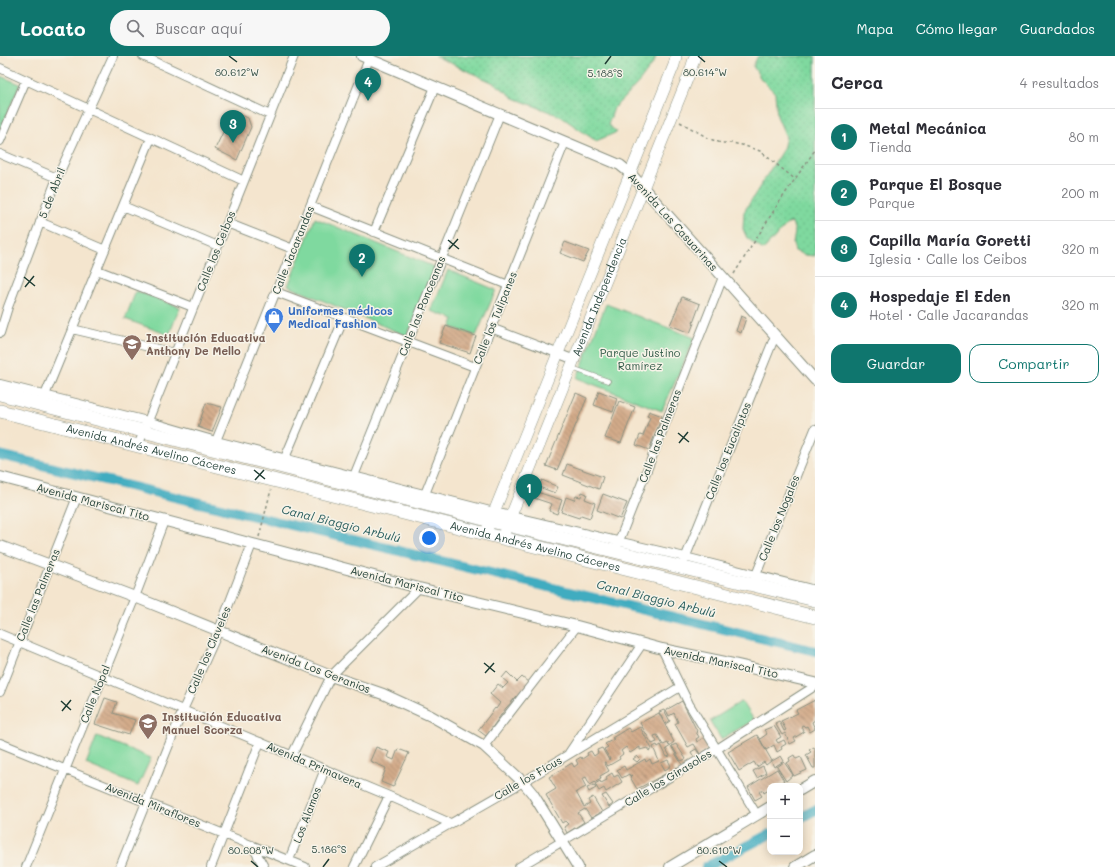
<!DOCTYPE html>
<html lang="es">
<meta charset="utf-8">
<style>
:root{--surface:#fff;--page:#f7f7f7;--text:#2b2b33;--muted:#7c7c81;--line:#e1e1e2;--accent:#0f766e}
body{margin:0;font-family:Mali,sans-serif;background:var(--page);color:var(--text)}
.controls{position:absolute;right:12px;bottom:12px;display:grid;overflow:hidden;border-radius:8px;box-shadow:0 2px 10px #0003}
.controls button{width:36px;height:36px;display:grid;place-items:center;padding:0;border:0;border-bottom:1px solid var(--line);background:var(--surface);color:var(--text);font:20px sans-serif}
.you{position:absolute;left:429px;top:482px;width:14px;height:14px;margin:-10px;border:3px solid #fff;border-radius:50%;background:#1a73e8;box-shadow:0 0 0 6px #1a73e833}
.badge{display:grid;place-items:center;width:26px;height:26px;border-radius:50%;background:var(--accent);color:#fff;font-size:13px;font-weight:700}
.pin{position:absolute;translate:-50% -33px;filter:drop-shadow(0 1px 2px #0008)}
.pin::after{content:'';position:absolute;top:21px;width:14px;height:12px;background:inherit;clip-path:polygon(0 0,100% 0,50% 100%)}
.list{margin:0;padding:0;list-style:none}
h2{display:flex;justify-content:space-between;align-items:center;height:52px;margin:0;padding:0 16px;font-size:17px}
h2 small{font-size:13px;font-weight:400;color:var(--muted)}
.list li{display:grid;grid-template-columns:26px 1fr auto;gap:12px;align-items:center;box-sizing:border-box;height:56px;padding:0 16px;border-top:1px solid var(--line)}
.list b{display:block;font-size:15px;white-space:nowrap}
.list p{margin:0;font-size:13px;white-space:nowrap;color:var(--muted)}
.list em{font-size:13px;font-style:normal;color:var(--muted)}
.actions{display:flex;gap:8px;padding:12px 16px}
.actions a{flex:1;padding:9px 0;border:1px solid var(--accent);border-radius:12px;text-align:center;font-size:14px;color:var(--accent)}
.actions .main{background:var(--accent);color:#fff}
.icon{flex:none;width:22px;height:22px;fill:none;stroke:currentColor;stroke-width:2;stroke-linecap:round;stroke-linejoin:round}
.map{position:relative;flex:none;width:815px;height:811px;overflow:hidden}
header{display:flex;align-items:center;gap:24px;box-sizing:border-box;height:56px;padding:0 20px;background:var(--accent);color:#fff}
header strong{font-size:19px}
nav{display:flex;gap:22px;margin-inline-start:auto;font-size:14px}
.search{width:280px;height:36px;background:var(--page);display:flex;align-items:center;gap:10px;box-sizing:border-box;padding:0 14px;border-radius:22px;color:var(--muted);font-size:15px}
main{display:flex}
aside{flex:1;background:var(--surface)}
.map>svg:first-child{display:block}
.grass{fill:url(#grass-dots);stroke:#4f8b6a}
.park{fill:#7fd99f;stroke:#4f8b6a}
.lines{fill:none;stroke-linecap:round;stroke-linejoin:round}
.canal{stroke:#40acc0;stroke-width:10}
.building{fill:url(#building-back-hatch);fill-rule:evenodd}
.service-casing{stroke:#8a9181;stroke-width:5.5}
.minor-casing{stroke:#8a9181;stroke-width:10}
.tertiary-casing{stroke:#8a9181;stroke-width:12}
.secondary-casing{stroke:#8a9181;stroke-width:12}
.trunk-casing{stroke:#8a9181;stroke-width:14}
.path{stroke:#8a9181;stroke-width:1.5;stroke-dasharray:3 3;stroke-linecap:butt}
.service{stroke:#fff;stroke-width:4}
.minor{stroke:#fff;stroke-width:8}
.tertiary{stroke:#fff;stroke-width:10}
.secondary{stroke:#fff;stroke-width:11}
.trunk{stroke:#fff;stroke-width:13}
.ticks{fill:none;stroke:#1f3d34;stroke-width:1.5}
.labels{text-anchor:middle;stroke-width:3;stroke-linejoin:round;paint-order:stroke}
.street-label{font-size:11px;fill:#1f3d34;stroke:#f7f3e8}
.shop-label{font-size:11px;font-weight:bold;fill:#366cbe;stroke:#f7f3e8;text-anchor:start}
.education-label{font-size:11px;font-weight:bold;fill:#785e54;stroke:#f7f3e8;text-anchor:start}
.park-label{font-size:11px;fill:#325c49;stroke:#f7f3e8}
.water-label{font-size:12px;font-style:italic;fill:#295e5e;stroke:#f7f3e8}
.ticks-label{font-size:10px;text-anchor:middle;fill:#1f3d34;stroke:#f7f3e8;stroke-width:3;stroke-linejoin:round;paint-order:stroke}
</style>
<header>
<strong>Locato</strong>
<div class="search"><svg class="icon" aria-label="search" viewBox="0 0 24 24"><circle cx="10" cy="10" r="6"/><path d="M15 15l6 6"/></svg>Buscar aquí</div>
<nav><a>Mapa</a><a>Cómo llegar</a><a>Guardados</a></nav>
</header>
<main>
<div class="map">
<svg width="815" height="811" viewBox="0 0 815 811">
<defs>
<pattern id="grass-dots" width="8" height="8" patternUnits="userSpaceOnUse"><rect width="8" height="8" fill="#7fd99f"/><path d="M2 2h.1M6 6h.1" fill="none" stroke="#6dbb8a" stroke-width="1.8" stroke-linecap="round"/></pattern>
<pattern id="building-back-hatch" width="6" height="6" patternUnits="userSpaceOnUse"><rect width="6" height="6" fill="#d3ab8a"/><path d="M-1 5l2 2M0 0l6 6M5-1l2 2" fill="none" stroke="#ab8c72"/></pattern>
</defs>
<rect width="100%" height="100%" fill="#f7f3e8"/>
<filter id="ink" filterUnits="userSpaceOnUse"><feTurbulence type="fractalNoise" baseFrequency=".025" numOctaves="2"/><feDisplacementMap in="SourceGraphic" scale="8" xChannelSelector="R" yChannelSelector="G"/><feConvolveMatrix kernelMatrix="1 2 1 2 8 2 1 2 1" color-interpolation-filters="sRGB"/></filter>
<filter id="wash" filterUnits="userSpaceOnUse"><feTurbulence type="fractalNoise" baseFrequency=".012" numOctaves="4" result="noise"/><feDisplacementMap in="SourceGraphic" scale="16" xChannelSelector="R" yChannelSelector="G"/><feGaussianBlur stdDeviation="0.9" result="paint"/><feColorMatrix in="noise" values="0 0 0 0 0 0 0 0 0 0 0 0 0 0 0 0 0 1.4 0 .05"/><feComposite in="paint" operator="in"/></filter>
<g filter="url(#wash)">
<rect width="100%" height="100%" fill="#f4e5ce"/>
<path class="grass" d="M435 0H656L654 6 639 26 614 52 608 69 617 76 596 85 560 60 514 42 496 28Z
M758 0H815V200L805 199 795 195 793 188 795 176 792 166 787 168 763 194 747 182 743 173 744 156 783 93 786 81 777 60 775 37 761 23 753 10Z"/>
<path class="park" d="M0 20 20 28 0 74Z
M315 162 437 212 407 280 288 230Z
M448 214 496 234 476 280 451 271 454 263 431 255Z
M136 235 180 251 169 279 125 263Z
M606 248 695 282 662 355 577 322Z
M742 645 754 664 721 683 710 665Z
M97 680 151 702 138 730 86 708Z"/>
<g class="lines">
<path class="canal" d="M0 399 815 595
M800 762 815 754
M706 811 770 778"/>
</g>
<g id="blocks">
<path class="building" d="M233 55 248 62 251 71 237 104 215 93Z
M565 186 589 195 583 206 560 197Z
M682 241 700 248 693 267H694L690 277 670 269Z
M741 260 746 262 741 277 736 275Z
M446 270 476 280 470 297 439 287Z
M599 335 617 342 613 356 594 349Z
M576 337 587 342 557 414 546 410Z
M619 345 635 351 621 387 605 382Z
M206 347 222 351 212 376 198 371Z
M649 355 662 360 649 394 636 389 640 379 643 380 650 361 647 360Z
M567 408 603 421 599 433 563 419Z
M542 424 558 431 555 437 539 431Z
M537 436 562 444 557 458 549 455 552 448 534 442Z
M582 436 587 438 585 443 595 447 590 462 581 459 579 462 561 456 566 441 574 444 576 440 581 441Z
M603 438 627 447 620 463 597 454Z
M507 616 517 626 522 621 529 627 506 652 486 680 478 674 495 652 496 653 500 647 490 638 498 628 503 632 508 627 502 622Z
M105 642 117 646 113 657 135 664 129 679 95 668Z
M815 644V664L812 666 815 673 810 676 807 670 805 671 803 669 801 670 804 676 794 682 796 685 790 688 785 677 782 679 775 667 779 665 784 675 786 674 781 665 798 657 796 654Z
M682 645 697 675 696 676 699 681 696 683 697 686 705 681 711 691 700 698 694 688 688 691 675 668 678 666 674 657 669 660 666 654Z
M664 654 670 665 665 668 659 656Z
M659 657 674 686 669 690 668 687 663 689 657 679 654 680 657 686 652 688 640 667Z
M774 670 781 681 776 684 778 687 784 684 786 688 781 691 782 693 777 696 774 689 766 694 760 683 767 678 764 674Z
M640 671 652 693 649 695 647 692 640 694V691L630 697 626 691 621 695 623 698 619 701 620 703 608 710 605 706H604L609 715 600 720 601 723 590 729 586 721 582 723 586 731 576 736 584 751 590 748 588 744 593 741 602 756 591 762 585 753 578 757 584 766 567 777 564 771 568 768 565 765 562 767 546 739 556 733 549 721 572 707 574 711 578 708 576 704 581 701 582 703 588 699 587 697 591 695 594 700 598 697 597 694 602 692 609 704 610 703 604 693 608 691 605 688 614 683 612 682 628 672 631 676Z
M757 679 772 705 781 700 784 705 774 711 771 705 766 709 764 706 757 711 754 706 739 715 728 696Z
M676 688 686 703 681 705 672 690Z
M657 689 658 691 661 689 667 701 670 700 666 693 671 690 684 712 679 715 677 711 673 714 675 717 669 721 667 717 637 733 630 721 632 719 630 720 629 718 622 722 617 714 624 710 626 714 645 703 646 706 650 703 652 708 659 705 653 691ZM668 704 671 710 665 714 661 707Z
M376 691 389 696 387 701 394 704 398 693 409 697 393 731 381 726 386 712 370 705Z
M814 691 815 693V712H813L806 699 811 696 809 694Z
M696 693 700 699 695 703 691 696Z
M794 699 796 703 801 701 807 714 794 720 787 707 790 705 789 702Z
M637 700 640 703 637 706 633 703Z
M784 706 793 719 786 725 777 711Z
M763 710 766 717 757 722 753 715Z
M777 713 784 725 776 730H770V733L764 737 763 734 759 736 762 740 755 744 748 731Z
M612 717 614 721 618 719 622 726 606 736 604 732 599 735 595 728 600 725 601 727 607 724 606 721Z
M594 729 596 732 589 736 587 732Z
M606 738 613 748 609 751 602 740Z"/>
</g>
</g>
<g filter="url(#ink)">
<use href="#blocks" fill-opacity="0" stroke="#8a9181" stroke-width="1"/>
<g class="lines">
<g class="service-casing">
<path id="service" d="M572 312 608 325"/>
</g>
<g class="minor-casing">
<path id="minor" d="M143 0 270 59
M0 12 244 125
M0 85 26 24
M0 98 57 122
M123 150 218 190
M310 150 508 229
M40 166 105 194
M227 167 293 193
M374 176 435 31
M97 214 193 251
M276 236 475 311
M491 272 575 304
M72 273 175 297
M0 277 8 251 57 122 113 0
M0 328 147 365 216 385 494 456 685 501 815 534
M43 344 151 82
M216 385 369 3
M138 390 294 0
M285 402 344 262
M354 420 500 58
M425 438 565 86
M617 490 723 221
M684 505 775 280
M754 524 815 373
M0 578 389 740 450 767
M662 593 689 648 757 759
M0 636 77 441
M0 687 305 811
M484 690 577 570
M569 697 642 588
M292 699 331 620 419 532
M252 789 264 811
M289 804 325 713
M26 811 135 541 164 465
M120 811 183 654 219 574 252 488
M211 811 260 686
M354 811 389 740
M375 811 523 726 680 631
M519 811 717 693 815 630"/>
</g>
<g class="tertiary-casing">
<path id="tertiary" d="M362 0 620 109 631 118 815 324
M0 421 419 532 577 570 662 593 725 606 815 627
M0 490 135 541 331 620 383 638 431 660 484 690 523 726 533 738 578 811
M800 734 815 725
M670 811 770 751
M795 811 815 799"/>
</g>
<g class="secondary-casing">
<g id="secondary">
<path d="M488 471 674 9 676 0"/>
<path id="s1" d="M502 482 690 16 695 0"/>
</g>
</g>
<g class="trunk-casing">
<g id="trunk">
<path d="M0 338 507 469 815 544"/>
<path id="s2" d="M0 355 815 561"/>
</g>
</g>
<path class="path" d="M680 66 710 83 721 87H732L742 89 760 95 796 124
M734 218 778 148 815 94
M259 481 271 434"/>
<use href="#service" class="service"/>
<use href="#minor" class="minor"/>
<use href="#tertiary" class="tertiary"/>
<use href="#secondary" class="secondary"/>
<use href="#trunk" class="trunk"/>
</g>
</g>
<path class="ticks" d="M229 0 237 6M698 0 705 6M605 8 611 0M448 184 459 193M449 193 458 183M24 221 35 230M25 231 34 220M678 377 689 386M679 387 688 376M254 414 265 423M255 424 264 414M484 607 495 616M485 617 494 607M61 645 71 654M62 655 71 644M251 805 258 811M719 805 727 811M323 811 329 803"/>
<defs>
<g id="shop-pin" transform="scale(1)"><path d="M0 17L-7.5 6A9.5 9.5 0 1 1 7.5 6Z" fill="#3f7fe0" stroke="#f7f3e8"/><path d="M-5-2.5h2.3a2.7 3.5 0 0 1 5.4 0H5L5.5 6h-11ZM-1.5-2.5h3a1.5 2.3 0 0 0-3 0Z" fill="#fff"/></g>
<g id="school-pin" transform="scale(1)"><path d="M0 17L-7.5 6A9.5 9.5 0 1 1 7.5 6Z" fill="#8d6e63" stroke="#f7f3e8"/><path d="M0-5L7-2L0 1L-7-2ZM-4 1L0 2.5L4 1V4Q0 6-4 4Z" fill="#fff"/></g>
</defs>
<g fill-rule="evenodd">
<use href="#shop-pin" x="274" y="261"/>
<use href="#school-pin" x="132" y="288"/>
<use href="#school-pin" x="148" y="667"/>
</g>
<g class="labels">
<g class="street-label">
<text transform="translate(52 137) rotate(-68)" y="4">5 de Abril</text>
<text transform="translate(673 166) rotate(48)" y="4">Avenida Las Casuarinas</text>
<text transform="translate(293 194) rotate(-68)" y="4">Calle Jacarandas</text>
<text transform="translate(216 195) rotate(-68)" y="4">Calle los Ceibos</text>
<text dy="4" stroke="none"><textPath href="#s1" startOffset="260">Avenida Independencia</textPath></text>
<text transform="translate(422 250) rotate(-68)" y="4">Calle las Ponceanas</text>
<text transform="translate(495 262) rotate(-68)" y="4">Calle los Tulipanes</text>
<text transform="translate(660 380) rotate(-69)" y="4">Calle las Palmeras</text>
<text dy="4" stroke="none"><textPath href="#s2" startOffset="156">Avenida Andrés Avelino Cáceres</textPath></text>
<text transform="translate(728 395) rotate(-68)" y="4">Calle los Eucaliptos</text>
<text transform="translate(93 446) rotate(15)" y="4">Avenida Mariscal Tito</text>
<text transform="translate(779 462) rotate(-68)" y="4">Calle los Nogales</text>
<text dy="4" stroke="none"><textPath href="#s2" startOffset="552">Avenida Andrés Avelino Cáceres</textPath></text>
<text transform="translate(407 528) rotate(14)" y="4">Avenida Mariscal Tito</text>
<text transform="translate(38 539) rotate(-68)" y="4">Calle las Palmeras</text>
<text transform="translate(209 594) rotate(-67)" y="4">Calle los Claveles</text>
<text transform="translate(721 606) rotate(12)" y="4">Avenida Mariscal Tito</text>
<text transform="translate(316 613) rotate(21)" y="4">Avenida Los Geranios</text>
<text transform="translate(95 638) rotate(-68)" y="4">Calle Nopal</text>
<text transform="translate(314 709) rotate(23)" y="4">Avenida Primavera</text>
<text transform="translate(528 722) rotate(-30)" y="4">Calle los Ficus</text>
<text transform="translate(668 722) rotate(-31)" y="4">Calle los Girasoles</text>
<text transform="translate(153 749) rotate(22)" y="4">Avenida Miraflores</text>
<text transform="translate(307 759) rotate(-69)" y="4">Los Alamos</text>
</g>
<g class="shop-label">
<text x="288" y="259">Uniformes médicos<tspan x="288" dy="13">Medical Fashion</tspan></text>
</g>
<g class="education-label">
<text x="146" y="286">Institución Educativa<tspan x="146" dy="13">Anthony De Mello</tspan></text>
<text x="162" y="665">Institución Educativa<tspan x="162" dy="13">Manuel Scorza</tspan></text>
</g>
<g class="park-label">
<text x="640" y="301">Parque Justino<tspan x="640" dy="13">Ramírez</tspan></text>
</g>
<g class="water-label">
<text transform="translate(341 468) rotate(14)" y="4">Canal Biaggio Arbulú</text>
<text transform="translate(656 543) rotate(14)" y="4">Canal Biaggio Arbulú</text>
</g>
</g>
<g class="ticks-label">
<text x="237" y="20">80.612°W</text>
<text x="705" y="20">80.614°W</text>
<text x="605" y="21">5.188°S</text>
<text x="329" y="797">5.186°S</text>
<text x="251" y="798">80.608°W</text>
<text x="719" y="798">80.610°W</text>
</g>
</svg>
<div class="controls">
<button>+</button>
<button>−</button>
</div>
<div class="you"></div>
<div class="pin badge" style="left:529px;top:451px">1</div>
<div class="pin badge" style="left:362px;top:221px">2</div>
<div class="pin badge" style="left:233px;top:87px">3</div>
<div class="pin badge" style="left:368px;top:45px">4</div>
</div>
<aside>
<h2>Cerca<small>4 resultados</small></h2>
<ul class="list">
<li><span class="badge">1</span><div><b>Metal Mecánica</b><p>Tienda</p></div><em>80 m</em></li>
<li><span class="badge">2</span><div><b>Parque El Bosque</b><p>Parque</p></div><em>200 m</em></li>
<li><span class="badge">3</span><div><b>Capilla María Goretti</b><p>Iglesia · Calle los Ceibos</p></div><em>320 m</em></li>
<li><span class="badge">4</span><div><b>Hospedaje El Eden</b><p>Hotel · Calle Jacarandas</p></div><em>320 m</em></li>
</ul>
<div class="actions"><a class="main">Guardar</a><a>Compartir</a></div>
</aside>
</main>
